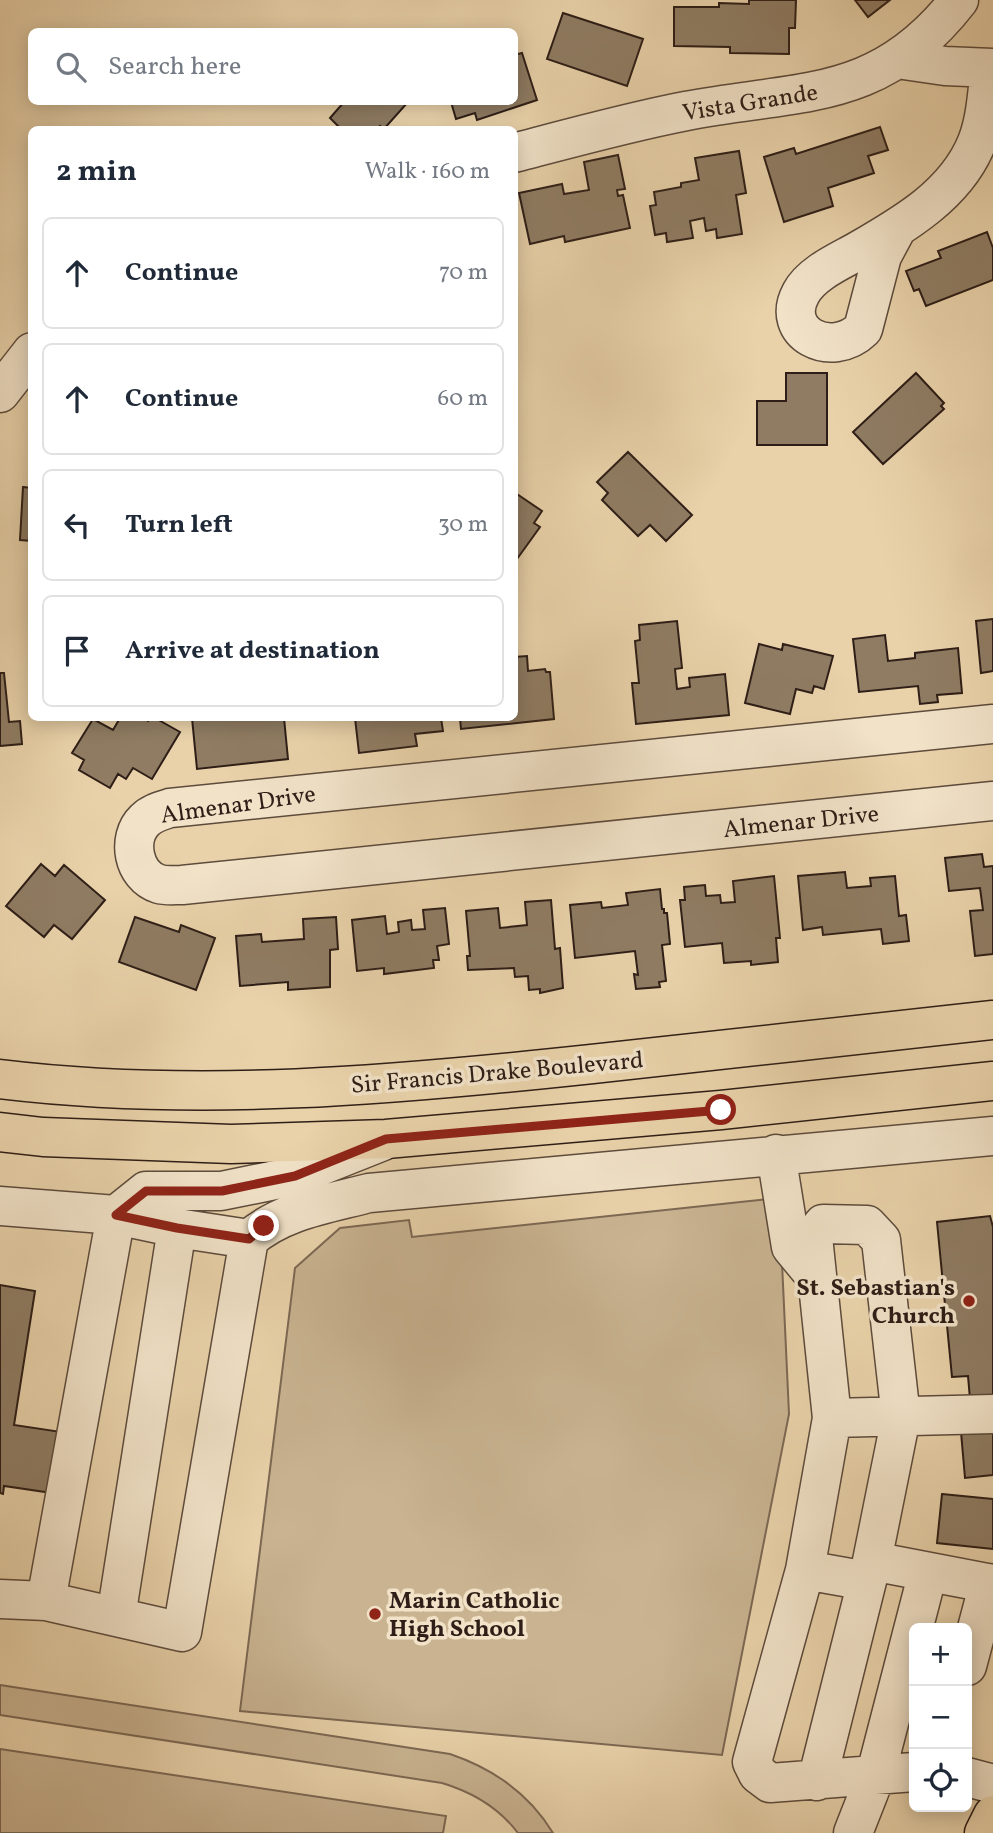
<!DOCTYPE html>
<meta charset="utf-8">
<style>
:root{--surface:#fff;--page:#f2f2f3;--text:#1f2937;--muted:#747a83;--line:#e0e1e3}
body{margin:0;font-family:Vollkorn,serif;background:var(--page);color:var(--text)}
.controls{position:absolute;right:21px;bottom:21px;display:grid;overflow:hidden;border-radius:10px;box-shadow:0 4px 18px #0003}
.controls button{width:63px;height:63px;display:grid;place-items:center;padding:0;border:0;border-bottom:2px solid var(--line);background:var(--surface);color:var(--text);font:35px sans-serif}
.stop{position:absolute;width:21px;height:21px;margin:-16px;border:5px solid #8f2418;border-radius:50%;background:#fff}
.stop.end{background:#8f2418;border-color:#fff;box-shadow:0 2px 7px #0008}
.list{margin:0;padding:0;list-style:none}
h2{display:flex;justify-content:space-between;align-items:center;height:91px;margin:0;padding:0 28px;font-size:30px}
h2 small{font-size:23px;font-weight:400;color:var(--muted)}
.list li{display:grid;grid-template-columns:46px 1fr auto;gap:21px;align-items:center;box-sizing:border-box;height:112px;margin:0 14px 14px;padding:0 14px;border:2px solid var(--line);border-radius:10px}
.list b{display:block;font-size:26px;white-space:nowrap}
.list em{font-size:23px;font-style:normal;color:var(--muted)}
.icon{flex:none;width:38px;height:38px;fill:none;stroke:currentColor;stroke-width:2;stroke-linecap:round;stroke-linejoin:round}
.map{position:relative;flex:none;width:993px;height:1833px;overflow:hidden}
.search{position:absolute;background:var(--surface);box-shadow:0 4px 18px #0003;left:28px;top:28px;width:490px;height:77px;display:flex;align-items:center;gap:18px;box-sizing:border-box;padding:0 24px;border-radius:10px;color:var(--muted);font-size:26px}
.panel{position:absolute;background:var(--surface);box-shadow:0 4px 18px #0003;left:28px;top:126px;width:490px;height:595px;border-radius:10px}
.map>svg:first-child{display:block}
.green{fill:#c9b391;stroke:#7c6854;stroke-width:2}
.building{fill:#8f7c63;stroke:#2e1e17;stroke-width:2}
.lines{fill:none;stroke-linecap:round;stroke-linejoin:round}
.minor-casing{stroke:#5d4b3c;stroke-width:41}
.major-casing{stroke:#2e1e17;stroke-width:41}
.minor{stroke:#f1e2c8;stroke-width:38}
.major{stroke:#e9d2aa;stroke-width:38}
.route{stroke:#8f2418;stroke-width:9}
.poi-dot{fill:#8f2418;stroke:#f1e2c8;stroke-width:2.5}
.labels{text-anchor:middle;stroke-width:7;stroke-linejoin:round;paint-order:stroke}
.street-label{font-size:24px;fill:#2e1e17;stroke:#f1e2c8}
.poi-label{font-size:24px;font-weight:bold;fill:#2e1e17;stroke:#f1e2c8;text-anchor:end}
</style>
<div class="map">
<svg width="993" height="1833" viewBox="0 0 993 1833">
<rect width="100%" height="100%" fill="#e9d2aa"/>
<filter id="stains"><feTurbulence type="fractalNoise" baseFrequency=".00286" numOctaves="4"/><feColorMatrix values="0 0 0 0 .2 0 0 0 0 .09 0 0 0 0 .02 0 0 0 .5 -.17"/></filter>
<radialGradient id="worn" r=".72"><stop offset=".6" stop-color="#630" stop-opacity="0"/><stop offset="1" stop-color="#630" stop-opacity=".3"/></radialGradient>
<path class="green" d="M779 1198 789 1414 722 1755 240 1711 295 1268 340 1228 409 1220 412 1237Z
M0 1685 450 1754C494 1769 529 1793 553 1833H518C499 1808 472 1792 442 1783L0 1715Z
M0 1749 446 1816 443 1833H0Z"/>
<path class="building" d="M749 0H796L795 28H789V54L730 53V47L674 46V7H719V3L749 4Z
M855 0H890L868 17Z
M563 13 643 39 627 86 547 59Z
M522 53 537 100 477 120 475 113 456 119 451 102H514V55Z
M344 102H408L384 129 380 126 377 130H342L330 118Z
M880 127 888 150 868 156 874 173 828 188 833 206 784 222 764 157 794 148 796 154Z
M739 151 746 193 736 195 742 234 717 238 716 229 706 231 704 218 690 221 693 238 667 242 666 233 655 235 650 206 656 205 654 192 681 187V183L699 180 695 158Z
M618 155 625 189 617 190 618 196 623 195 630 228 565 242 564 236 530 244 519 193 562 184 564 194 589 190 584 162Z
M987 232 993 248V280L926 306 919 289 914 291 906 271 941 258 938 251Z
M786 373H827V445H757V401H786Z
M916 373 944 403 941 406 944 409 883 464 853 432Z
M628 452 692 515 666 541 650 525 638 536 602 500 608 493 597 482Z
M23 487 32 488V541L20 540Z
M514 492 542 511 534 523 540 527 517 559 514 557Z
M993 619V671L981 673 976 621Z
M677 621 682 668 675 669 677 689 690 687 689 678 725 674 729 715 636 724 632 683H639L635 641 640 640 639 625Z
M885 635 888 661 915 658V653L958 648 962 693 937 695 938 702 920 704 918 686 859 692 853 639Z
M759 644 782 650 783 644 833 656 824 689 814 686 812 693 796 689 790 714 745 703Z
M527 656 528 671 545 669 546 672H550L554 719 461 729 460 718H514V657Z
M0 673H4L9 722 20 721 22 744 0 746Z
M120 718H143L148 721 150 718H155L180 732 152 779 133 768 126 779 118 774 110 788 79 770 84 760 72 753 93 719 113 730Z
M192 718H284L288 759 197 769Z
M355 718H441L443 731 415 734 417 746 359 753Z
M982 854 984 867 993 866V954L975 956 970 911 983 910 980 888 949 891 945 858Z
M41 864 55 876 64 865 105 900 72 939 54 925 44 937 6 906Z
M845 872 847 888 871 886 870 878 895 876 899 916 906 915 909 941 883 944 881 929 823 935 822 927 803 930 798 876Z
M774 876 780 938H776L778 962 751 965V961L724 963 722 943 685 947 680 900H685L684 887 705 885 706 896 720 895 721 903 735 902 733 881Z
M660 889 662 909H664V913H667L670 944 662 945 666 981 659 982 660 987 636 989 634 974 638 975 635 951 575 958 570 905 601 902 602 908 628 905 626 893Z
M551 900 555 949 560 948 563 988 540 993V989L529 990 528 976 515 977 514 968 468 970 467 956H470L466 911 498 908 500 928 527 925 525 902Z
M445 908 449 944 437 946 439 960H433L434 968 384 974V968L357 971 352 920 385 916 387 934 399 932 398 922 411 920 412 930 425 929 423 910Z
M135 917 179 932 181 925 215 938 196 990 119 962Z
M336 917 338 949 330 950V987L288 990V982L240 986 236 936 261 934 262 942 304 939 303 919Z
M990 1216 993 1227V1397L970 1399 968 1376 952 1377 937 1222Z
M0 1285 35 1291 14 1425 68 1433 59 1494 4 1486 3 1494 0 1493Z
M993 1428V1475L965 1478 961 1432Z
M942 1494 993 1499V1549L937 1543Z"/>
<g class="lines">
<g class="minor-casing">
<path id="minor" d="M897 59 945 66 993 68
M514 153C571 138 629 122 686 111 801 89 879 103 959 0
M897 228 882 256 863 329C831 360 779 333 801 293 811 274 838 262 856 252 903 225 956 195 977 142 986 119 987 93 990 69
M0 393 32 352
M993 724 170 808C161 811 152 813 145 820 126 838 133 876 159 884 166 886 174 885 182 885L993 801
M776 1154 791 1247 810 1270
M0 1206 116 1215 146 1191H221L295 1176 383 1141
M832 1418 993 1414
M872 1561 901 1417 881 1240 867 1225 823 1224 813 1237 832 1418 805 1570 752 1762 758 1774 770 1783 914 1772
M805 1570 867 1581
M0 1599 46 1601 182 1632 249 1239C283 1210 327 1204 369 1193L993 1136
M46 1601 116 1215 177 1228 249 1239
M116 1617 177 1228
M967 1666 989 1583
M967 1777 993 1784
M817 1781 872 1561 993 1584
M853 1833 875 1777 928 1572"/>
</g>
<g class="major-casing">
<path id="major" d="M0 1079C198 1103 395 1085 592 1064 726 1049 859 1035 993 1020
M0 1132 43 1137 231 1144 386 1139 721 1110 993 1081
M984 1833 993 1815"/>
</g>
<use href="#minor" class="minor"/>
<use href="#major" class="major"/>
</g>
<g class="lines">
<path class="route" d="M264 1226 249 1239 177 1228 116 1215 146 1191H222L295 1176 386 1139 721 1110"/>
</g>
<g class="poi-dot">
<circle cx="969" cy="1301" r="7"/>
<circle cx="375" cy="1614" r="7"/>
</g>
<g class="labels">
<g class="street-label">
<text transform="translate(750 102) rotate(-9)" y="8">Vista Grande</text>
<text transform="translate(238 804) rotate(-8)" y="8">Almenar Drive</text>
<text transform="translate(801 821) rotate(-6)" y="8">Almenar Drive</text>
<text transform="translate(497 1072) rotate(-5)" y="8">Sir Francis Drake Boulevard</text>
</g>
<g class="poi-label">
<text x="955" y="1295">St. Sebastian's<tspan x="955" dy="28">Church</tspan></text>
<text x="389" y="1608" text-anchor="start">Marin Catholic<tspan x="389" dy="28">High School</tspan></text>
</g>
</g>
<rect width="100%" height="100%" filter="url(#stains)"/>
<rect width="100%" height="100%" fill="url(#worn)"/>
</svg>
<div class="controls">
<button>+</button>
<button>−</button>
<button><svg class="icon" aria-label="locate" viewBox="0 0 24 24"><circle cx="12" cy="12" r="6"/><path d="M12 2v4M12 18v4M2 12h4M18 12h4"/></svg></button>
</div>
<div class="stop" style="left:721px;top:1110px"></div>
<div class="stop end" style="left:264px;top:1226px"></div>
<div class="search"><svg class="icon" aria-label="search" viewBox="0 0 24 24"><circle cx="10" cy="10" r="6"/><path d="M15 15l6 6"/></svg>Search here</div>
<section class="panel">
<h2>2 min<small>Walk · 160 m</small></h2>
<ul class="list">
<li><svg class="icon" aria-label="ahead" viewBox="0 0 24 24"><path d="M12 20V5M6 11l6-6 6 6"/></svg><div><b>Continue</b></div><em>70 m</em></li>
<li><svg class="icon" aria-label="ahead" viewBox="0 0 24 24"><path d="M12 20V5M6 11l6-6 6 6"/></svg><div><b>Continue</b></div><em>60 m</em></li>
<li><svg class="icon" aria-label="left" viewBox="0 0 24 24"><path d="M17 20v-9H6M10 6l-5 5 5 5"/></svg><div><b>Turn left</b></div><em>30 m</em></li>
<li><svg class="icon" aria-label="arrive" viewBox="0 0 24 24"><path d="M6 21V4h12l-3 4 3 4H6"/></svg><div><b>Arrive at destination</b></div></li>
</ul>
</section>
</div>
